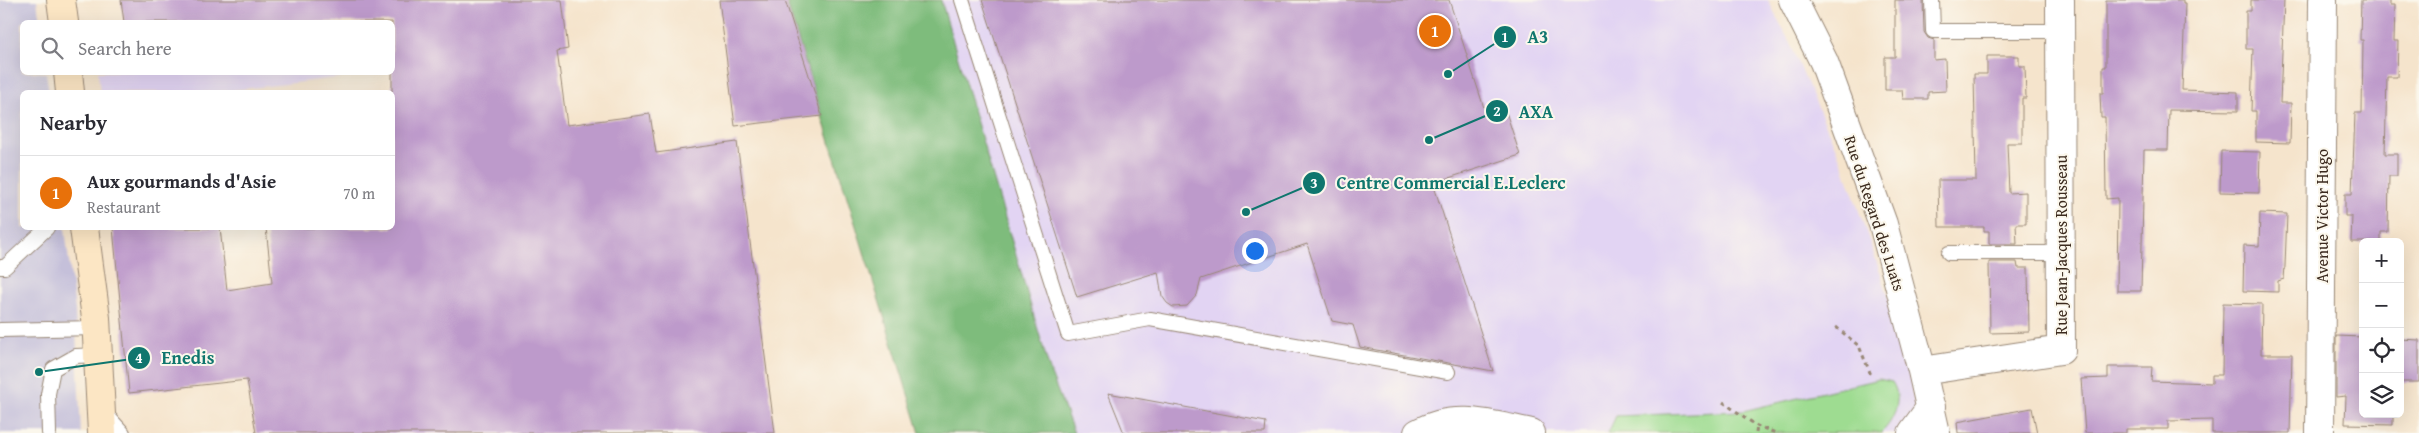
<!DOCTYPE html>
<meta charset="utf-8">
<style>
:root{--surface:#fff;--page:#f7f7f7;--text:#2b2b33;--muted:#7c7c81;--line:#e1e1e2;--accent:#d93025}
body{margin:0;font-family:"Gentium Book Plus",serif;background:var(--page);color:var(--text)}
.controls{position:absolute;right:15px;bottom:15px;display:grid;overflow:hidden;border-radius:8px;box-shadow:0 5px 20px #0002}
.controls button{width:45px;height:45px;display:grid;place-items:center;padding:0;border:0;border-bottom:1px solid var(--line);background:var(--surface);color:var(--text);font:25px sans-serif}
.you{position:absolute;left:1254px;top:250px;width:18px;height:18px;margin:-12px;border:4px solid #fff;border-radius:50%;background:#1a73e8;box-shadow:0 0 0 8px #1a73e833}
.badge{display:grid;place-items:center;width:32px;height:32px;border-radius:50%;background:var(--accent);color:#fff;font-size:16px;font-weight:700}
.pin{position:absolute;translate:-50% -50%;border:2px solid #fff;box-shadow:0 1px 5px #0006}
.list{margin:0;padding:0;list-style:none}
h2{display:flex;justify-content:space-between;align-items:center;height:65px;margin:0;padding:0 20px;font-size:21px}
h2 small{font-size:16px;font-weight:400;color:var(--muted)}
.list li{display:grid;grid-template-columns:32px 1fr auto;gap:15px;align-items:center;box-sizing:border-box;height:75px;padding:0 20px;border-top:1px solid var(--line)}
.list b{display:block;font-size:19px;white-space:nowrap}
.list p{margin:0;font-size:16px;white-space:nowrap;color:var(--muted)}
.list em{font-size:16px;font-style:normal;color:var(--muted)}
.icon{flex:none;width:28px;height:28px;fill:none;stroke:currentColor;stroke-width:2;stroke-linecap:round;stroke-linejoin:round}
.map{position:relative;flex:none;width:2419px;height:433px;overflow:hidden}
.search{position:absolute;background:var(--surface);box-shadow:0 5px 20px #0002;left:20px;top:20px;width:375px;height:55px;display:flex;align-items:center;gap:12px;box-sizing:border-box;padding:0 18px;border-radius:8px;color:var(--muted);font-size:19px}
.panel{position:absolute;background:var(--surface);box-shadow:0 5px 20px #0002;left:20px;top:90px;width:375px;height:140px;border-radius:8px}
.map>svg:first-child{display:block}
.built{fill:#e2d4f3}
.industrial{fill:#c5c0da}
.green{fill:#9edc91;stroke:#6c8358}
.forest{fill:#7ebc7b;stroke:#5c734c}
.building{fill:#bd9acb}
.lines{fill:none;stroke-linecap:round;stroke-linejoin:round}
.lane-casing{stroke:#988775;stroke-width:16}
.street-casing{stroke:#988775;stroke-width:30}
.secondary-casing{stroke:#988775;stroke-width:30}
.path{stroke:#988775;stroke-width:3;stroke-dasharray:4 4;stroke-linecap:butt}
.lane{stroke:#fff;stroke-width:14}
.street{stroke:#fff;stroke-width:28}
.secondary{stroke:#fce6c4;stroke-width:28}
.labels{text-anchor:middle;stroke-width:4;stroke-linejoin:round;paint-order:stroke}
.street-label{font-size:16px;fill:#3b2a1e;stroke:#fbf7ec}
.leader{fill:none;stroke:#0f766e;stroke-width:2}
.callout-dot{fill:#0f766e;stroke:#fbf7ec;stroke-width:2}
.mark-label{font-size:15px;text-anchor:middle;font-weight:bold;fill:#fff}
.callout-label{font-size:18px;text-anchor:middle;font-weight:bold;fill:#0f766e;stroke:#fbf7ec;stroke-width:4;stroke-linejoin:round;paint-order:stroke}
</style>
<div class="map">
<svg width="2419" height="433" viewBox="0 0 2419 433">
<rect width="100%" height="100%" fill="#fbf7ec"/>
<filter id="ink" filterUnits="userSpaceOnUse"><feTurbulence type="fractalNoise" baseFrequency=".02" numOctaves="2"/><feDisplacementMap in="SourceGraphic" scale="10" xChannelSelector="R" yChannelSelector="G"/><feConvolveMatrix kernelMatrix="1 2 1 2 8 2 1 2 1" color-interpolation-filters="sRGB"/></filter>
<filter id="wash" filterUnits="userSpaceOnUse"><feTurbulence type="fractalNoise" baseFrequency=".0096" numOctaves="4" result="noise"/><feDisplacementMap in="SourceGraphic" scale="20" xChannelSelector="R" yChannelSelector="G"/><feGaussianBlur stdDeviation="1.12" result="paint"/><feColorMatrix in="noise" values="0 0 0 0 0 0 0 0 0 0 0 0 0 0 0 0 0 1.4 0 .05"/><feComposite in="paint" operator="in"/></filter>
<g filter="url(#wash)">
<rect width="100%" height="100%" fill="#f5e4cc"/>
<path class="built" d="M941 0H1768L1789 41 1843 165 1904 341 1919 433H1074L1051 374Z
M98 73V72L379 73 216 92H100Z"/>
<path class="industrial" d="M0 0H37L40 22H22V72L46 73 49 92H22V228H65L75 310 81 433H0Z"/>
<path class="green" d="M1879 379 1892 382C1903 398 1895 420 1881 433H1608L1616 416 1743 411Z"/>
<path class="forest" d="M786 0H941L1051 374 1074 433H920Z"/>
<g id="blocks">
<path class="building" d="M121 0H562L568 49 557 51 567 125 650 114 656 153 737 142 775 433H256L247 380 129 393 113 228H220L227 290 272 283 266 228H392V22H124Z
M719 0H785L822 116 735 126Z
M982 0H1449L1487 117 1506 112 1520 155 1433 183 1493 371 1360 347 1353 325 1332 321 1307 244 1201 279 1197 295 1187 306 1173 307 1167 303 1162 296 1158 272 1077 297Z
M1895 0H1923L1924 32 1928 38 1934 40V60L1945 59 1946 91 1928 92V99H1903L1902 90H1885V57H1895Z
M2106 0H2183V3H2185L2182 90 2238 92V111L2169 110 2168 150H2144L2141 291H2117L2118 198 2106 199 2105 117H2101L2100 93H2103V67H2106Z
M2251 0H2284L2280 103H2291L2290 143 2256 142V111H2251L2253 49H2246V11H2251Z
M2361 0H2390V5H2395L2394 41H2398L2397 77H2387L2385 154H2397V176H2389L2388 232H2381V242H2351L2352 216H2345V194H2352L2355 113H2362L2363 40H2360Z
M1987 56H2019V66H2025L2026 98H2022V143H2007L2009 193 2026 192V224H2016L2017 244H1989V231H1984V227H1939L1938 180H1976L1974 74H1987Z
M2221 151 2260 152 2259 193 2220 192Z
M2260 213 2287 214 2285 266 2284 279 2278 281V292L2243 291 2244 245 2259 246Z
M1989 262H2017L2018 268H2028L2029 332 1990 333Z
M2223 303 2262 304 2261 354H2292L2290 433H2212V420L2168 421V429H2126V433H2085L2081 379 2108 378V367H2152L2151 381 2212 383V375H2222Z
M2336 336 2363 337V414H2393V425L2345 424 2346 396 2336 397Z
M2400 339 2419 340V382H2400Z
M1108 393 1266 422 1265 433H1124Z
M2032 408 2037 433H1958L1957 422Z"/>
</g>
</g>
<g filter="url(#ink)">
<use href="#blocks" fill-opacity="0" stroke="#988775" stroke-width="1"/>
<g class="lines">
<g class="lane-casing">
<path id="lane" d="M962 0 1068 334 1150 319 1448 372
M1932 0 1933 31H2060
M1949 253H2062
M0 267H5L47 228
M0 330 96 328
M103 411 123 433
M49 433 48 394 53 369 76 356 98 355"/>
</g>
<g class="street-casing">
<path id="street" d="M1793 0 1824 62 1883 224 1922 371 1936 433
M1922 371 2061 350 2060 0
M1418 433C1455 412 1492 425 1531 433
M1912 433 1931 407
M2320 433 2323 0"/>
</g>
<g class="secondary-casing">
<path id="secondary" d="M61 0 64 22
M68 72 70 92
M84 228 96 318 102 433"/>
</g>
<path class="path" d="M1836 327 1859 346 1871 375
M1723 402 1757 426 1776 433
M1756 433 1757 426"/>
<use href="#lane" class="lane"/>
<use href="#street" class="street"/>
<use href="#secondary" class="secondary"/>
</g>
</g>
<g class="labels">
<g class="street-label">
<text transform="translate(1875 213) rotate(72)" y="6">Rue du Regard des Luats</text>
<text transform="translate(2322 216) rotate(-90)" y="6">Avenue Victor Hugo</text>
<text transform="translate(2061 245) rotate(-90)" y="6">Rue Jean-Jacques Rousseau</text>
</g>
</g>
<path class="leader" d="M1448 74L1505 37M1429 140L1497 111M1246 212L1314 183M39 372L139 358"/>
<g class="callout-dot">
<circle cx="1448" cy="74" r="5"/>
<circle cx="1429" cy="140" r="5"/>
<circle cx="1246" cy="212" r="5"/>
<circle cx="39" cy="372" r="5"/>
<circle cx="1505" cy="37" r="12"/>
<circle cx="1497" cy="111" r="12"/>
<circle cx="1314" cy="183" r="12"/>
<circle cx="139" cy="358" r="12"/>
</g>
<g class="mark-label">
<text x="1505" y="42">1</text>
<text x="1497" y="116">2</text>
<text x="1314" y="188">3</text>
<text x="139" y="363">4</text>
</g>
<g class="callout-label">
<text x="1538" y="43">A3</text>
<text x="1536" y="118">AXA</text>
<text x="1451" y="189">Centre Commercial E.Leclerc</text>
<text x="188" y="364">Enedis</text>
</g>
</svg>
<div class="controls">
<button>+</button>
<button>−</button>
<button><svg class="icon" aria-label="locate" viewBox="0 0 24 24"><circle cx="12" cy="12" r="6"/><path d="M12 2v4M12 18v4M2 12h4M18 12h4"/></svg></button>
<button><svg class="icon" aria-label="layers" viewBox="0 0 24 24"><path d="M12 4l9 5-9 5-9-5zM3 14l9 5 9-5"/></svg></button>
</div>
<div class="you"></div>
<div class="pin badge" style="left:1435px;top:31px;background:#e8710a">1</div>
<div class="search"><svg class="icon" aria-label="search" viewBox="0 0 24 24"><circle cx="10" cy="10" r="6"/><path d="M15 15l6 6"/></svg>Search here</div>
<section class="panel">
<h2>Nearby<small></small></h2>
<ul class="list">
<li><span class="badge" style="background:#e8710a">1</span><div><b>Aux gourmands d'Asie</b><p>Restaurant</p></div><em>70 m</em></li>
</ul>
</section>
</div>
